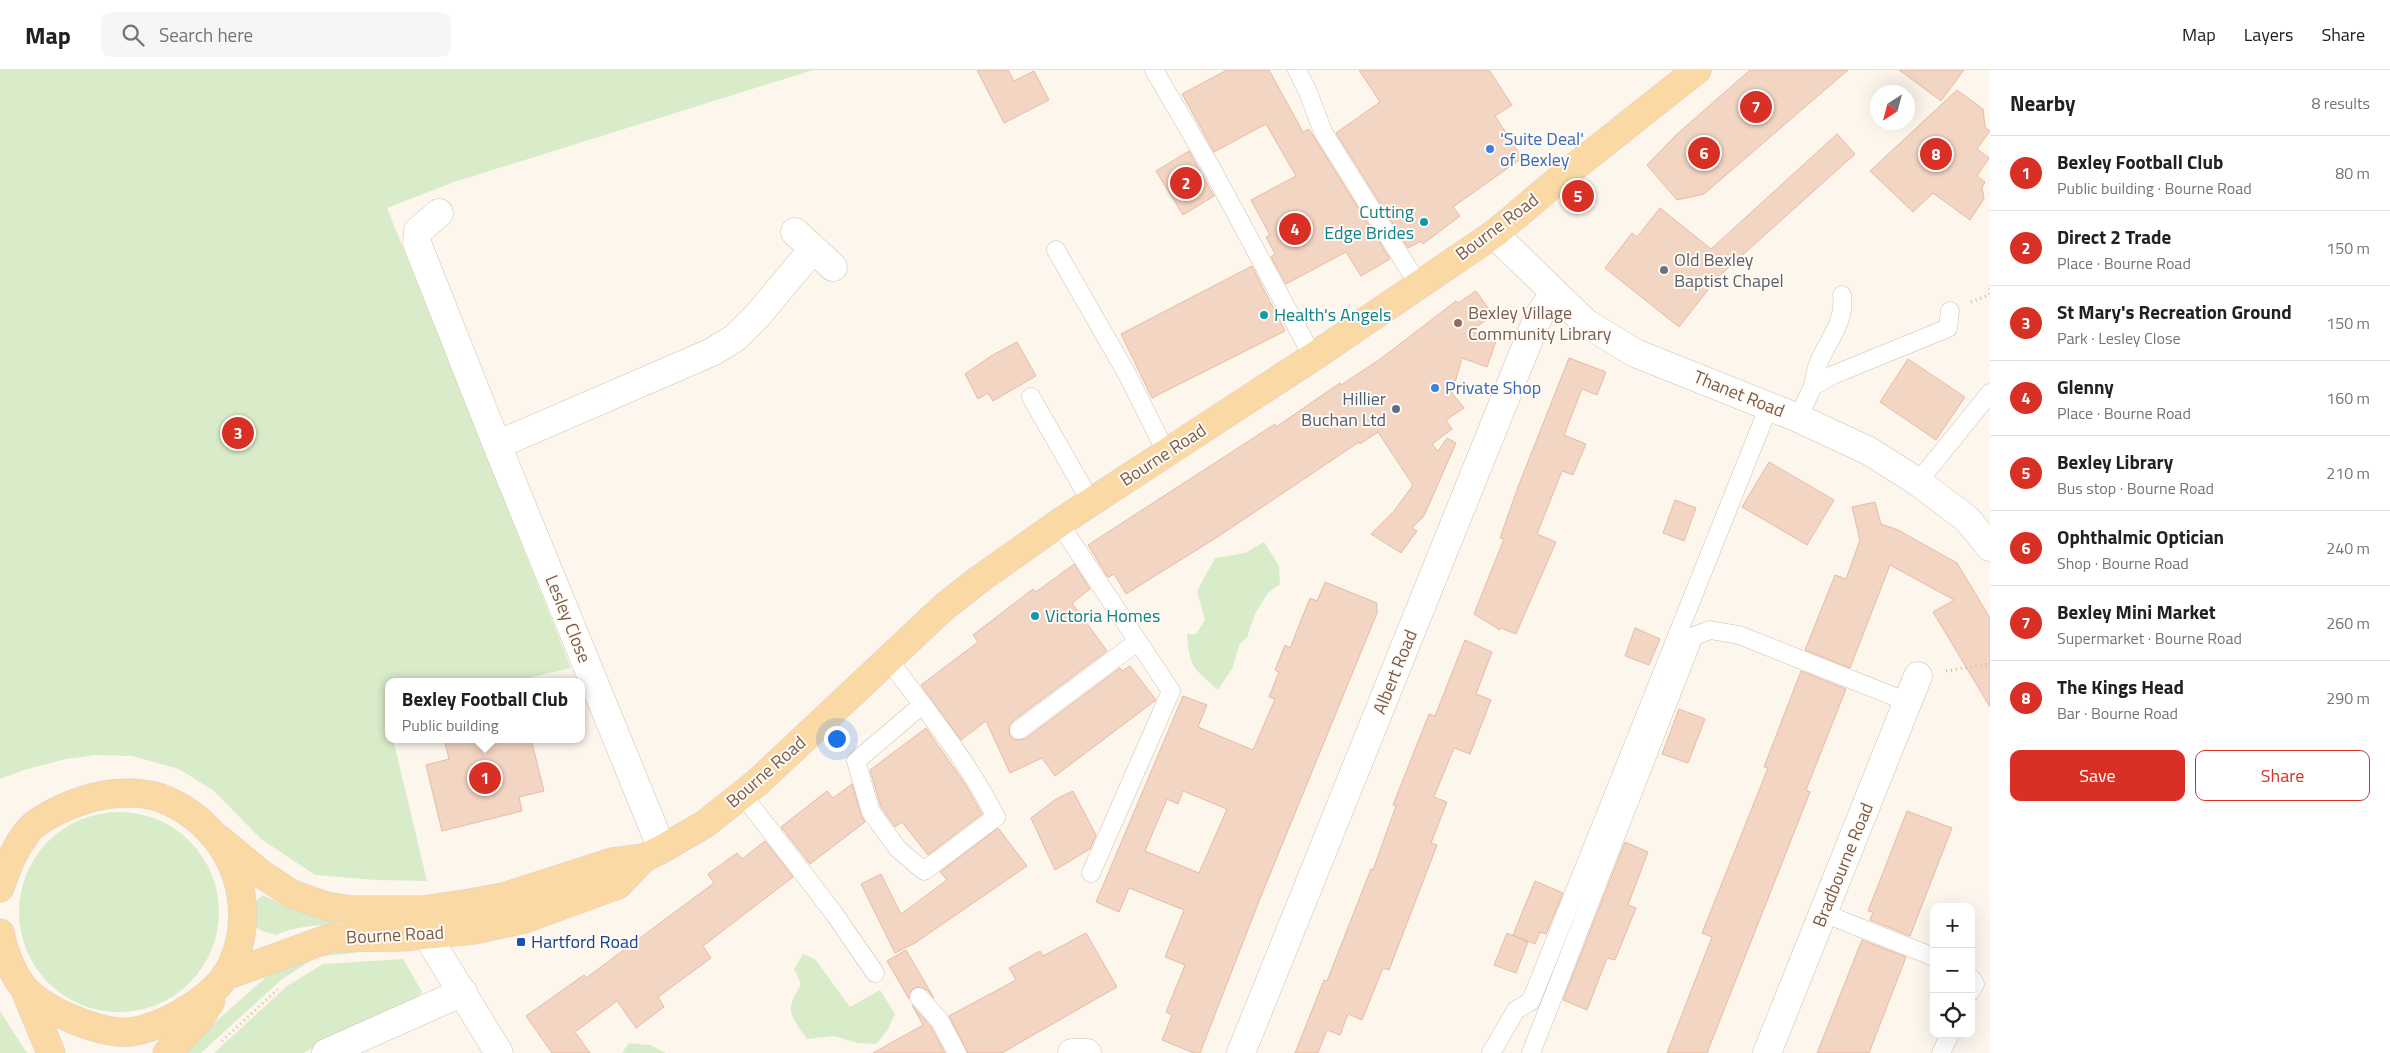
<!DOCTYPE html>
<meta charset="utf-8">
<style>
:root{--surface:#fff;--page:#f6f6f6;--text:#202124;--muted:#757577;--line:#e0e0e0;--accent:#d93025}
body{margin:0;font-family:"Titillium Web",sans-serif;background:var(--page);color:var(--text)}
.controls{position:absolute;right:15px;bottom:15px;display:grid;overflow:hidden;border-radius:10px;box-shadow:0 5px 20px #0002}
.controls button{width:45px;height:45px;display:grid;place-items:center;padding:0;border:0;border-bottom:1px solid var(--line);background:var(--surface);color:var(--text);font:25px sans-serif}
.compass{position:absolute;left:1870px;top:15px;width:45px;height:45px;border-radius:50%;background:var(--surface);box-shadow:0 5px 20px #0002;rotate:216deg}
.you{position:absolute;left:836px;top:668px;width:18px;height:18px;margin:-12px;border:4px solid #fff;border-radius:50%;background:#1a73e8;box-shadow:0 0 0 8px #1a73e833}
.badge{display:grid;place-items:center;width:32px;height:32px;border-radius:50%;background:var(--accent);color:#fff;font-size:16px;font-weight:700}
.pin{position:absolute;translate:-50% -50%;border:2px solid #fff;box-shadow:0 1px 5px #0006}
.popup{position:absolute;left:385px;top:608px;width:200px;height:65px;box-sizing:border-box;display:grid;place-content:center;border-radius:10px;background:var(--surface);filter:drop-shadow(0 1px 4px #0005);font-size:16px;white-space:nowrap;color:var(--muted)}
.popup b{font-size:19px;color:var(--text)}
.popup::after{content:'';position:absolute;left:50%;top:100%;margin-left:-10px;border:10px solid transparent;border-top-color:var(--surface)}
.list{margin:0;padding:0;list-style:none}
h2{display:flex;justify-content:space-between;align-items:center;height:65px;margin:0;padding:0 20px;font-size:21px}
h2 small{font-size:16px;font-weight:400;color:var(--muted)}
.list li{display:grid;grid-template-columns:32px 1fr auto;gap:15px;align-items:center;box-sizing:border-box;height:75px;padding:0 20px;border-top:1px solid var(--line)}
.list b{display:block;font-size:19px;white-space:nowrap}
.list p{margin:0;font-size:16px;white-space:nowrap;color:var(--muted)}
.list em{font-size:16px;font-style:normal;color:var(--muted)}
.actions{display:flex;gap:10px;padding:15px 20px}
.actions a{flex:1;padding:11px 0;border:1px solid var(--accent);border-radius:10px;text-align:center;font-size:18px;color:var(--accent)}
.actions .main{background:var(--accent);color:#fff}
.icon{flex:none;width:28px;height:28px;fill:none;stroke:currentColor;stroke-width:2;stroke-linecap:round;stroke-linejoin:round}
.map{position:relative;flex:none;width:1990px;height:983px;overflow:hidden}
header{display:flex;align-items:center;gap:30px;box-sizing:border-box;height:70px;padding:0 25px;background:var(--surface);border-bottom:1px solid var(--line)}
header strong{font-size:24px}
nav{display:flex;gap:28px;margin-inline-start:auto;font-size:18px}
.search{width:350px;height:45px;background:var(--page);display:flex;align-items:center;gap:12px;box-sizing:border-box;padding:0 18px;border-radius:10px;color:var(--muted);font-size:19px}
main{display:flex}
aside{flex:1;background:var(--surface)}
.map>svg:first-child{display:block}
.green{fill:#d8ecc9}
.building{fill:#f3d5c3;stroke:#e6bba3;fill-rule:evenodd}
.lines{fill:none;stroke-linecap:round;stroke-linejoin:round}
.lane-casing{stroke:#d1beb0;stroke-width:19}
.street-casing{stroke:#d1beb0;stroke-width:29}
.primary-casing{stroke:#dad1cd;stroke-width:29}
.path{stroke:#d9b8a5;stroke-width:3;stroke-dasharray:1 4;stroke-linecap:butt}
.lane{stroke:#fff;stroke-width:18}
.street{stroke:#fff;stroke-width:28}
.primary{stroke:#fbd9a5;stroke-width:28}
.shop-dot{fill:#3f7fe0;stroke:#fffaf3;stroke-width:2}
.culture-dot{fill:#0f9aa8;stroke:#fffaf3;stroke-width:2}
.worship-dot{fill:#6b7280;stroke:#fffaf3;stroke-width:2}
.education-dot{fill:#8d6e63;stroke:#fffaf3;stroke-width:2}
.service-dot{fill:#5c6f8a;stroke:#fffaf3;stroke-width:2}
.transit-dot{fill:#1a4fb4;stroke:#fffaf3;stroke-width:2}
.labels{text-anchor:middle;stroke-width:4;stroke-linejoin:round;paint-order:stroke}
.shop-label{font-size:18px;fill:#366cbe;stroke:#fffaf3;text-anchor:start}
.culture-label{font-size:18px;fill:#0d838f;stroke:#fffaf3;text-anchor:start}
.street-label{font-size:18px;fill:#7a5c4d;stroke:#fffaf3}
.worship-label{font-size:18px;fill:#5b616d;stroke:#fffaf3;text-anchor:start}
.education-label{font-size:18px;fill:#785e54;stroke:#fffaf3;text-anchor:start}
.service-label{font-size:18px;fill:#4e5e75;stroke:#fffaf3;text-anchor:end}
.transit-label{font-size:18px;fill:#164399;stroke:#fffaf3;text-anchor:start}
</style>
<header>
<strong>Map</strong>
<div class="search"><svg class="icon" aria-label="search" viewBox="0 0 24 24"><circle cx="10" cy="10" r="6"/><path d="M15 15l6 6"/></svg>Search here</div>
<nav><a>Map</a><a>Layers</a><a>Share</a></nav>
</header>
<main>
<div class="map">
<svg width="1990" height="983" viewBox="0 0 1990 983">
<rect width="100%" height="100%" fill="#fdf6ec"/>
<path class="green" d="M0 0H813L454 112 387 138 571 598 511 612H389V639L386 640 389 651V669H393L427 811 377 810 315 805 261 769 214 721 179 699 132 686 96 685 66 689 24 700 0 709Z
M1264 472 1279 496 1280 514 1268 523 1255 544 1247 567 1239 575 1233 597 1218 620C1194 599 1189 597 1187 564H1196L1205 550 1197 521 1215 488 1245 483Z
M19 842a100 100 0 1 1 200 0a100 100 0 1 1-200 0Z
M263 825C287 838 309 845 337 850V855C316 855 295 856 276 865L262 861 251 853V835Z
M372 879 369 881 316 887 281 910 201 983H180L281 894 315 882Z
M803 884 815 889 850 937 880 920 895 944 887 961 876 974 857 973 834 966 807 969C789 943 785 942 801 914L794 899Z
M403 889 422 922 417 928 303 983H214L287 916 323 894Z
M0 941 25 980 27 983H0Z
M629 973 650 975 666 983H622Z"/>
<path class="building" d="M977 0H1008L1014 11 1034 1 1049 30 1004 53Z
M1227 0H1269L1303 62 1309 59 1390 189 1361 206 1346 182 1286 214 1271 187 1275 184 1266 167 1270 165 1251 130 1296 106 1266 54 1214 82 1182 24Z
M1359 0H1489L1512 35 1495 46 1522 88 1453 137 1460 146 1423 174 1421 171 1408 178 1336 63 1380 32Z
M1750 0H1848L1704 124 1677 130 1647 95 1676 65Z
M1899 0H1964L1941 31Z
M1957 20 1983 39 1985 57 1990 61 1977 79 1989 88 1977 106 1985 112 1982 117 1984 129 1970 150 1933 123 1913 142 1870 101Z
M1837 64 1855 84 1718 207 1679 257 1605 198 1632 163 1637 167 1660 138 1711 179Z
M1189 81 1214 126 1183 145 1156 101Z
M1252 196 1285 261 1152 328 1121 264Z
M1476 221 1493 245 1471 261 1496 271 1487 297 1462 288 1452 323 1464 338 1446 350 1452 359 1432 374 1438 381 1447 368 1456 373 1424 446 1412 458 1417 461 1401 483 1371 464 1394 441 1413 415 1378 362 1360 374 1359 372 1219 466 1126 524 1114 504 1109 507 1107 506 1088 475 1275 354 1276 357 1340 313 1341 315 1379 290 1456 231 1458 233Z
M1017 272 1036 306 993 331 988 323 978 329 965 304 991 286Z
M1569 288 1606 302 1597 325 1582 319 1564 365 1586 374 1573 405 1562 401 1537 464 1556 472 1516 564 1501 558 1500 560 1474 544 1504 469 1500 468 1518 417Z
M1908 289 1965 327 1936 370 1880 332Z
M1769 392 1834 430 1807 475 1742 437Z
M1675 430 1696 438 1684 471 1663 463Z
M1875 432 1881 454 1898 460 1957 493 1990 548V637L1933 542 1954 530 1890 495 1850 598 1805 580 1835 505 1846 509 1860 470 1852 437Z
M1074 494 1090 519 1072 533 1107 581 1013 651 1009 656 1010 666 1015 670 1025 669 1120 598 1122 601 1130 596 1156 630 1055 706 1042 688 1010 703 986 651 961 670 921 615 978 572 973 565 1033 519 1036 522Z
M1325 512 1377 533V543L1259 831 1200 983H1194L1162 970 1172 945 1166 942 1185 895 1165 887 1184 840 1129 818 1119 842 1096 832 1183 626 1207 635 1198 657 1253 680 1275 629 1269 627 1279 602 1275 600 1285 575 1290 578 1310 528 1317 531ZM1183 721 1227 739 1199 803 1145 781 1167 729 1178 734Z
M1635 558 1660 569 1649 595 1625 586Z
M1465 570 1492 582 1476 624 1491 630 1470 684 1454 678 1434 727 1447 732 1431 773 1437 775 1389 900 1383 898 1362 950 1348 944 1340 965 1327 960 1318 983H1295L1324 910 1327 911 1371 799 1373 800 1396 736 1393 735 1429 644 1435 646Z
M1801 601 1846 619 1806 720 1810 722 1707 983H1667L1712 867 1702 863 1768 698 1764 697Z
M1679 639 1705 649 1688 693 1662 684Z
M926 658 965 714 982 744 928 785 902 752 895 757 881 737 870 700Z
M444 669H531L544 721 519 727 522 741 442 761 426 695 449 689Z
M852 714 861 745 865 752 810 794 781 757 827 721 833 728Z
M1073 721 1096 765 1090 779 1055 800 1031 748 1056 729Z
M1907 741 1952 758 1910 866 1870 850 1873 842 1868 841Z
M998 758 1027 796 915 873 895 883 861 814 881 804 901 844 947 810 940 802Z
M765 771 793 807 703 876 711 888 658 927 664 937 636 958 617 931 575 962 590 983H552L526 946 584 905 586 908 714 813 708 804 737 783 742 789Z
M1625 772 1648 782 1628 835 1636 838 1615 890 1607 888 1587 940 1563 930Z
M1535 811 1563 823 1546 864 1540 862 1535 874 1513 865Z
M1086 863 1117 917 1002 983H968L949 946 1016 910 1009 898 1040 881 1043 886Z
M1507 863 1528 872 1516 903 1494 895Z
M1862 870 1906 887 1869 983H1817Z
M906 880 934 928 927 920 917 917 912 919 909 929 887 891Z
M912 935 931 957 945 983H873L923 955Z"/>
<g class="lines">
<g class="lane-casing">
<path id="lane" d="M1154 0 1213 101 1313 287
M1297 0 1308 22 1323 62 1418 214
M1056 180 1127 304 1166 382
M1842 225C1846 251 1828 270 1819 292 1815 300 1815 308 1813 316L1833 305 1948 258 1950 241
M1031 327 1091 432
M1798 348 1813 316
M1918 412 1990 323
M1059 453 1171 621 1091 803
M888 589C926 640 967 690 996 747L924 801 898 779 871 742 856 691 922 635
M1019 660 1137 572
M742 724 833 842 875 903
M1823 843 1934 887
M1971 908 1975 914 1971 921
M919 927 940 951 957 983
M1491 983 1516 940 1531 931 1769 336
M1531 983 1694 566 1710 560 1739 565 1908 632
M1941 983 1950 964"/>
</g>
<g class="street-casing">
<path id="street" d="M439 143 418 161 417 173 497 375 662 779
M795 162 833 197
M1494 164 1586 253 1635 283 1798 348 1869 381 1918 412 1967 449 1990 477
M497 375 712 282 735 268 758 245 813 179
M426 864 499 983
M326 983 463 922
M1072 983H1087
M1241 983 1538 247 1554 224
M1767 983 1918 606"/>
</g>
<g class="primary-casing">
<path id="primary" d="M219 769 260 803 292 824 326 836 352 840H422L470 833 503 827 612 792 644 788 662 779 705 754 759 711 944 537 981 508 1059 453 1313 287 1494 164 1563 106 1697 0
M0 818C7 797 14 779 28 761 38 749 58 740 73 734 98 724 130 719 158 727 204 743 238 785 242 833 245 858 238 892 221 912 200 935 161 958 130 962 111 964 89 956 72 949 56 942 35 931 24 918 11 902 5 883 0 863
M225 906 330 868 403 867 474 860 525 849 618 815 644 788
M25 920 51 983
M167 983 198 951 211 931"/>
</g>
<path class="path" d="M1971 232 1989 225 1990 218
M1946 601 1990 594
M222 971 278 919"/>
<use href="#lane" class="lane"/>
<use href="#street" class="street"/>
<use href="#primary" class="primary"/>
</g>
<g class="shop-dot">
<circle cx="1490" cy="79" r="5"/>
<circle cx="1435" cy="318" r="5"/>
</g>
<g class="culture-dot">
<circle cx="1424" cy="152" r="5"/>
<circle cx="1264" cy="245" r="5"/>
<circle cx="1035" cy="546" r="5"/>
</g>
<circle class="worship-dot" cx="1664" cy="200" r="5"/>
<circle class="education-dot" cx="1458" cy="253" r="5"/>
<circle class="service-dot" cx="1396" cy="339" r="5"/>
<rect class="transit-dot" x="516" y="867" width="10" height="10" rx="2.5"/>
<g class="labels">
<g class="shop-label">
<text x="1500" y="75">'Suite Deal'<tspan x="1500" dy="21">of Bexley</tspan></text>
<text x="1445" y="324">Private Shop</text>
</g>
<g class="culture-label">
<text x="1414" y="148" text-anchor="end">Cutting<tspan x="1414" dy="21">Edge Brides</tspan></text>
<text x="1274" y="251">Health's Angels</text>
<text x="1045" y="552">Victoria Homes</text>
</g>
<g class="street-label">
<text transform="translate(1497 157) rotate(-37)" y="6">Bourne Road</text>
<text transform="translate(1739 324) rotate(22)" y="6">Thanet Road</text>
<text transform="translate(1163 385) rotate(-33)" y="6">Bourne Road</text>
<text transform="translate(568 549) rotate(68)" y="6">Lesley Close</text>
<text transform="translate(1395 602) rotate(-68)" y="6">Albert Road</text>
<text transform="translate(766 702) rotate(-41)" y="6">Bourne Road</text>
<text transform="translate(1843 795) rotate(-68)" y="6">Bradbourne Road</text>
<text transform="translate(395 865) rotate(-3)" y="6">Bourne Road</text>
</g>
<g class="worship-label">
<text x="1674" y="196">Old Bexley<tspan x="1674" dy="21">Baptist Chapel</tspan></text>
</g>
<g class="education-label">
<text x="1468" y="249">Bexley Village<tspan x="1468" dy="21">Community Library</tspan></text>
</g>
<g class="service-label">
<text x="1386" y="335">Hillier<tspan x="1386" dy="21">Buchan Ltd</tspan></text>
</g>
<g class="transit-label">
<text x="531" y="878">Hartford Road</text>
</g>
</g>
</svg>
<div class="controls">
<button>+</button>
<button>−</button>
<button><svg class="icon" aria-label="locate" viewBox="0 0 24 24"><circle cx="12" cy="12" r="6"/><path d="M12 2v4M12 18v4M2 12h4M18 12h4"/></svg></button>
</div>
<svg class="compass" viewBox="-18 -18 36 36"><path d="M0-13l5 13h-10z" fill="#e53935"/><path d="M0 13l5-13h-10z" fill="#757577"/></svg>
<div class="you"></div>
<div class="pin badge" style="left:485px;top:708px">1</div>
<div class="popup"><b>Bexley Football Club</b>Public building</div>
<div class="pin badge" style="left:1186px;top:113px">2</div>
<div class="pin badge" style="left:238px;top:363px">3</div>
<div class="pin badge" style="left:1295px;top:159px">4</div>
<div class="pin badge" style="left:1578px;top:126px">5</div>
<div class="pin badge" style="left:1704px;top:83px">6</div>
<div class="pin badge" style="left:1756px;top:37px">7</div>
<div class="pin badge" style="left:1936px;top:84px">8</div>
</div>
<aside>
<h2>Nearby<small>8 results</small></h2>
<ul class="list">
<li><span class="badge">1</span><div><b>Bexley Football Club</b><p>Public building · Bourne Road</p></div><em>80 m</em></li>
<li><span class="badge">2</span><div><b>Direct 2 Trade</b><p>Place · Bourne Road</p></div><em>150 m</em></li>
<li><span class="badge">3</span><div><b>St Mary's Recreation Ground</b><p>Park · Lesley Close</p></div><em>150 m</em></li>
<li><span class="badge">4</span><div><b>Glenny</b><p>Place · Bourne Road</p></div><em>160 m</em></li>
<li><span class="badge">5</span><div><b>Bexley Library</b><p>Bus stop · Bourne Road</p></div><em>210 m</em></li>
<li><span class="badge">6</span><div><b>Ophthalmic Optician</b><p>Shop · Bourne Road</p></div><em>240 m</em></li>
<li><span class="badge">7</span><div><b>Bexley Mini Market</b><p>Supermarket · Bourne Road</p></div><em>260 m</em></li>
<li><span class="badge">8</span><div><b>The Kings Head</b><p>Bar · Bourne Road</p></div><em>290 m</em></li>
</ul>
<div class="actions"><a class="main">Save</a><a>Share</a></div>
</aside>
</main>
